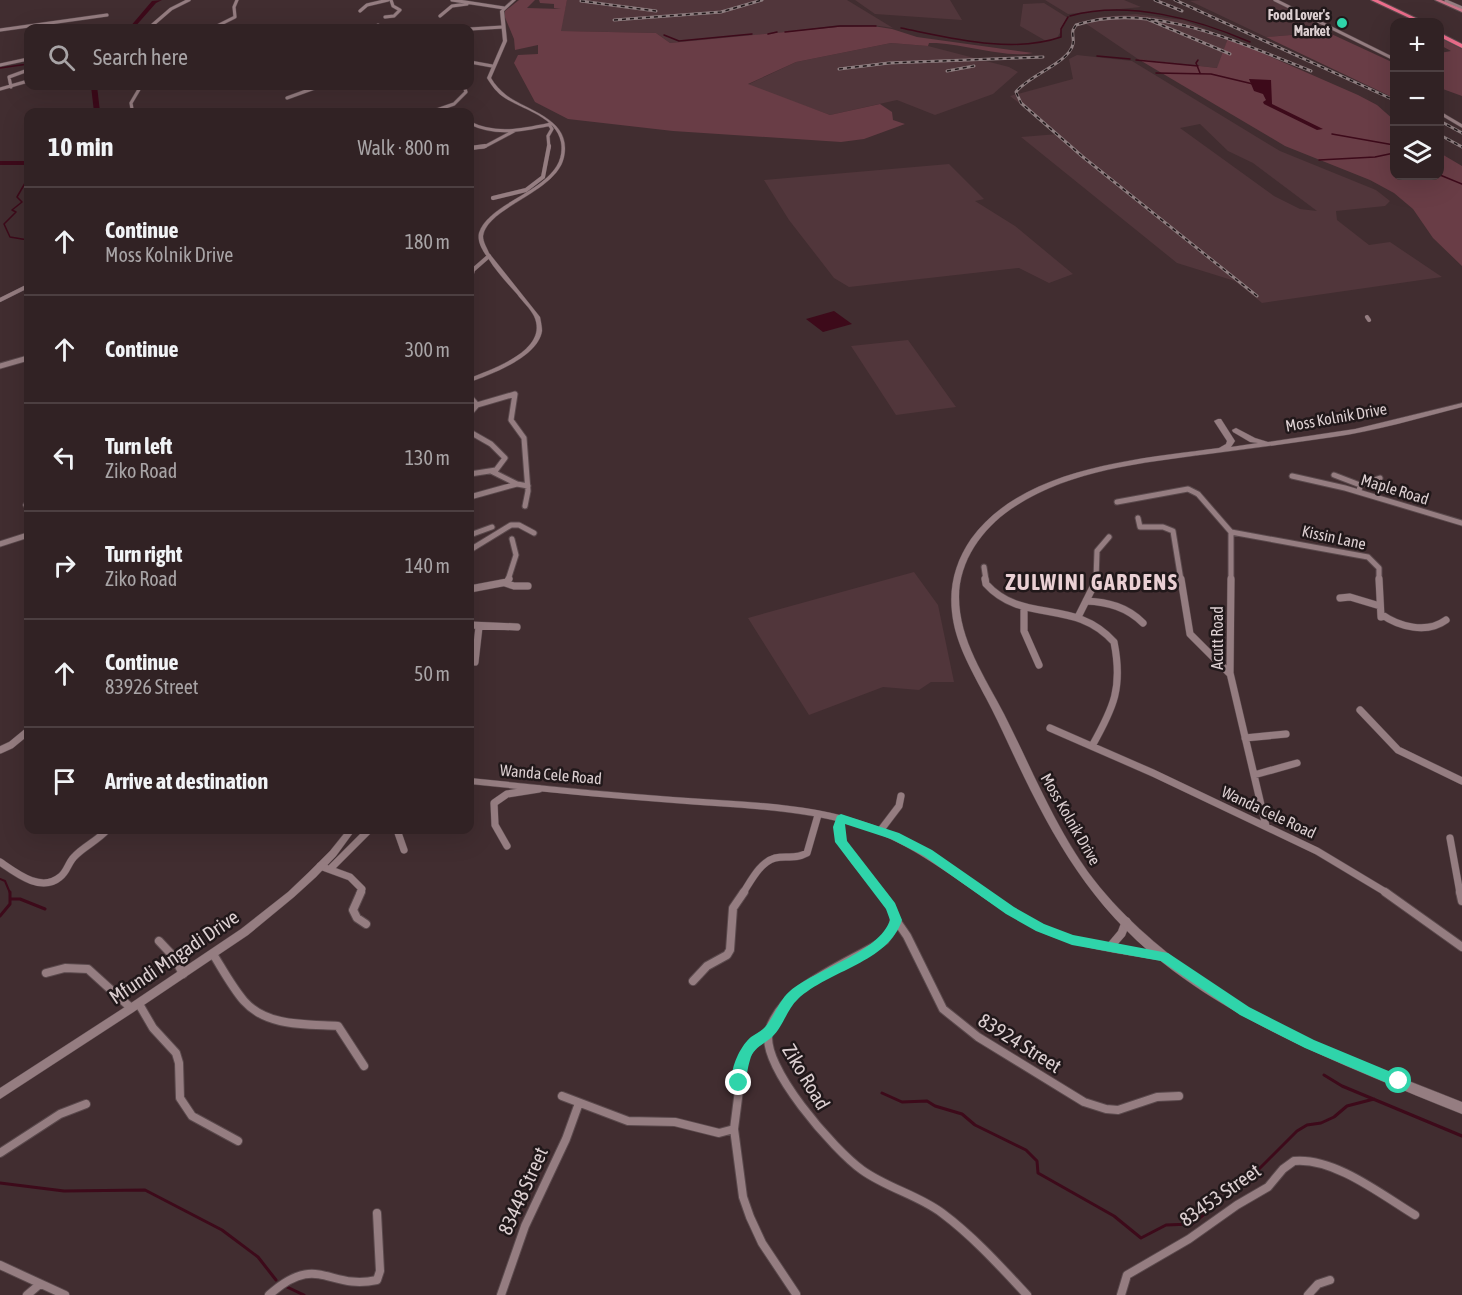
<!DOCTYPE html>
<meta charset="utf-8">
<style>
:root{--surface:#312224;--page:#392a2c;--text:#f1f3f6;--muted:#a8a4a6;--line:#4c3f41}
body{margin:0;font-family:"Asap Condensed",sans-serif;background:var(--page);color:var(--text)}
.controls{position:absolute;right:18px;top:18px;display:grid;overflow:hidden;border-radius:12px;box-shadow:0 6px 24px #0002}
.controls button{width:54px;height:54px;display:grid;place-items:center;padding:0;border:0;border-bottom:2px solid var(--line);background:var(--surface);color:var(--text);font:30px sans-serif}
.stop{position:absolute;width:18px;height:18px;margin:-14px;border:4px solid #2fd4aa;border-radius:50%;background:#fff}
.stop.end{background:#2fd4aa;border-color:#fff;box-shadow:0 2px 6px #0008}
.list{margin:0;padding:0;list-style:none}
h2{display:flex;justify-content:space-between;align-items:center;height:78px;margin:0;padding:0 24px;font-size:26px}
h2 small{font-size:20px;font-weight:400;color:var(--muted)}
.list li{display:grid;grid-template-columns:39px 1fr auto;gap:18px;align-items:center;box-sizing:border-box;height:108px;padding:0 24px;border-top:2px solid var(--line)}
.list b{display:block;font-size:22px;white-space:nowrap}
.list p{margin:0;font-size:20px;white-space:nowrap;color:var(--muted)}
.list em{font-size:20px;font-style:normal;color:var(--muted)}
.icon{flex:none;width:33px;height:33px;fill:none;stroke:currentColor;stroke-width:2;stroke-linecap:round;stroke-linejoin:round}
.map{position:relative;flex:none;width:1462px;height:1295px;overflow:hidden}
.search{position:absolute;background:var(--surface);box-shadow:0 6px 24px #0002;left:24px;top:24px;width:450px;height:66px;display:flex;align-items:center;gap:15px;box-sizing:border-box;padding:0 21px;border-radius:12px;color:var(--muted);font-size:22px}
.panel{position:absolute;background:var(--surface);box-shadow:0 6px 24px #0002;left:24px;top:108px;width:450px;height:726px;border-radius:12px}
.map>svg:first-child{display:block}
.built{fill:#51363b;fill-rule:evenodd}
.green{fill:#693d46}
.water{fill:#3d0a1a}
.lines{fill:none;stroke-linecap:round;stroke-linejoin:round}
.stream-far2{stroke:#3d0a1a;stroke-width:1.5}
.stream-far1{stroke:#3d0a1a;stroke-width:2}
.stream{stroke:#3d0a1a;stroke-width:3}
.river{fill:#3d0a1a;fill-rule:evenodd}
.minor-far4-casing{stroke:#5a494c;stroke-width:4}
.minor-far3-casing{stroke:#5a494c;stroke-width:4.5}
.minor-far2-casing{stroke:#5a494c;stroke-width:7}
.minor-far1-casing{stroke:#5a494c;stroke-width:8}
.minor-casing{stroke:#5a494c;stroke-width:10}
.tertiary-casing{stroke:#5a494c;stroke-width:1}
.secondary-casing{stroke:#5a494c;stroke-width:1}
.primary-casing{stroke:#5a494c;stroke-width:2}
.motorway-casing{stroke:#5a494c;stroke-width:2}
.minor-far4{stroke:#957d81;stroke-width:3}
.minor-far3{stroke:#957d81;stroke-width:4}
.minor-far2{stroke:#957d81;stroke-width:5}
.minor-far1{stroke:#957d81;stroke-width:7}
.minor{stroke:#957d81;stroke-width:8}
.tertiary{fill:#957d81;fill-rule:evenodd}
.secondary{fill:#957d81;fill-rule:evenodd}
.primary{fill:#c97387;fill-rule:evenodd}
.motorway{fill:#eb6d8b;fill-rule:evenodd}
.rail-casing{stroke:#8e7e80;stroke-width:3}
.rail{stroke:#21181a;stroke-width:1.5;stroke-dasharray:4;stroke-linecap:butt}
.route{fill:#2fd4aa}
.poi-dot{fill:#2fd4aa;stroke:#21181a;stroke-width:2}
.labels{text-anchor:middle;stroke-width:5;stroke-linejoin:round;paint-order:stroke}
.far-poi-label{font-size:14px;font-weight:bold;fill:#dccfd1;stroke:#21181a;text-anchor:end}
.street-label{font-size:16px;fill:#dccfd1;stroke:#21181a}
.near-street-label{font-size:20px;fill:#dccfd1;stroke:#21181a}
.district-label{font-size:22px;font-weight:bold;letter-spacing:1.5px;fill:#ead0d4;stroke:#21181a}
</style>
<div class="map">
<svg width="1462" height="1295" viewBox="0 0 1462 1295">
<rect width="100%" height="100%" fill="#412d30"/>
<path class="built" d="M567 0H847L893 28 872 25H840L787 32 670 43 656 33 560 31Z
M855 0H950L962 20 875 14Z
M1045 0H1124L1141 7 1068 14Z
M1201 0H1273L1336 31 1266 37 1190 1Z
M1044 3 1068 18 1057 38 1046 41 1020 26 1023 4Z
M1136 14 1183 20 1228 38 1218 68 1138 59 1085 23 1100 17Z
M891 43 928 46 1009 67 1018 72 993 94 935 115 897 100 830 115 747 85 796 62Z
M1077 55 1132 61 1280 151 1376 190 1390 201 1385 206 1336 211 1337 220 1369 245 1390 242 1442 277 1262 303 1235 281 1177 263 1021 137 1058 134 1010 96 1073 79 1069 59ZM1200 124 1228 151 1253 163 1317 211 1300 209 1274 196 1180 128Z
M949 164 984 199 975 201 1015 226 1073 274 1049 283 1019 268 849 287 834 278 789 220 764 180Z
M908 340 956 407 896 415 851 346Z
M914 572 938 605 954 682H931L919 690 883 687 809 715 748 618Z"/>
<path class="green" d="M519 0H535L527 8 561 9 554 8V4L540 3 539 0H567L561 31 656 33 670 43 837 27 873 26 892 29 917 37 1033 53C1006 59 959 42 929 43L928 46 891 43 796 62 748 84 830 115 880 104 892 112 893 120 905 124 864 139 841 142 673 131 568 119 535 102 514 63 518 55 538 54V45L515 50 514 39 504 15 505 11Z
M1327 32 1394 63V98L1266 37Z
M1228 38 1358 95 1377 105 1394 120V176H1440V153L1462 166V266L1433 238 1413 209 1394 193 1370 180 1285 146 1138 59 1217 68Z
M1440 38 1462 49V96L1440 88V78L1444 76 1440 73V53L1451 51 1440 45Z"/>
<path class="water" d="M1249 79 1271 80 1272 104 1323 129 1317 130 1264 104 1263 102 1266 100 1263 94 1254 91Z
M834 311 852 324 823 332 806 319Z"/>
<g class="lines">
<path class="stream-far2" d="M1070 16C1128 0 1197 19 1250 42
M901 28C951 38 1012 54 1061 37V29L1068 17
M785 32 840 26H876
M768 34 777 32
M664 35 679 41 752 34
M1097 56 1130 59
M1136 60 1198 66
M1198 60 1196 63 1200 73
M0 68 28 64
M1156 73 1211 74 1253 84
M1332 134 1394 145
M1319 160 1375 157 1394 153
M1440 175 1462 184
M28 178 17 197 22 202 12 210 16 212 4 224 10 237 28 240"/>
<path class="stream-far1" d="M0 879 5 881 10 893"/>
<path class="stream" d="M11 899H20L45 909
M0 916 10 904V892
M1324 1075 1342 1086 1462 1136
M882 1093 902 1102 927 1101 935 1106 962 1114 975 1125 1026 1150 1037 1161 1038 1173 1114 1216 1141 1238 1166 1225 1192 1224 1251 1177 1297 1131 1307 1125 1321 1123 1334 1117 1347 1106 1374 1099
M0 1183 64 1191 145 1190 222 1230 258 1257 276 1280
M287 1287 304 1295"/>
<path class="river" d="M162 0 156 3 134 28H129L152 1Z
M91 86H97L100 112H94Z
M0 161H28V165H0Z"/>
<g class="minor-far4-casing">
<path id="minor-far4" d="M452 0 504 8
M1275 0 1394 59
M1446 1 1462 8
M360 11 367 5 388 0
M440 16 452 6 467 4
M385 17 394 16 400 10 393 6 391 0
M193 27 216 26
M149 28 171 9 189 0
M213 28 235 17 234 7 237 0
M375 28 378 25
M470 29 503 27
M0 30 107 15
M470 62 492 66
M0 65 28 59
M11 87 9 77 28 70
M0 89 28 81
M287 98 320 86
M132 109 131 103 141 86
M431 112 454 104 466 92 464 86
M1440 113 1462 126
M470 123C496 136 523 130 551 124
M474 148 484 147 514 131
M549 148 548 136 552 129 549 124"/>
</g>
<g class="minor-far3-casing">
<path id="minor-far3" d="M470 148 485 146
M493 198 526 190 543 177 549 146
M470 281 473 270 489 256
M0 300 28 286
M1367 317 1369 320"/>
</g>
<g class="minor-far2-casing">
<path id="minor-far2" d="M0 366 28 358
M470 397 477 405 470 413
M477 405 515 394 511 420 524 438 528 491 525 506
M470 432 491 444 505 458 496 470 470 474
M491 471 517 484 528 486
M1334 475 1360 485 1359 492
M1292 476 1345 488 1462 523
M1360 485 1380 478
M470 497 517 484
M1117 502 1188 489 1198 494 1231 532V580
M26 505 28 507
M1138 518 1140 527H1163L1173 531 1181 580
M1231 532 1368 557 1379 568V580
M470 535 492 527
M0 544 28 535
M470 550 511 525H519L534 533
M984 567 986 580
M508 580 516 555 512 539
M1096 580 1097 551 1109 537"/>
</g>
<g class="minor-far1-casing">
<path id="minor-far1" d="M985 579 986 584C1023 625 1074 597 1114 642 1123 687 1114 707 1092 746
M1181 579 1190 634 1229 673
M1231 579 1230 673 1266 826
M1379 579 1381 617
M505 583 514 586H528
M470 589 507 582 509 579
M1340 598 1350 597 1380 606
M1086 601C1108 602 1127 607 1143 623
M1024 607V631L1039 665
M1381 614C1399 627 1427 634 1446 620
M1078 617 1097 579
M470 625 517 627
M475 662 479 627
M1360 710 1398 750 1462 781
M1050 728 1153 773 1317 851 1387 893
M1245 738 1286 734
M0 750 11 745 28 731
M1254 775 1297 763
M841 819C834 847 865 872 881 893
M397 830 404 850
M880 831 899 806 901 796
M1450 838 1460 893
M507 846 495 825 494 803 507 794 539 789
M0 862C16 873 41 893 60 877 67 872 68 863 74 857 83 847 97 841 107 830
M320 866 350 877 362 889 360 893
M330 869 369 830
M743 893C751 881 760 862 775 858 787 855 794 860 807 853L818 815"/>
</g>
<g class="minor-casing">
<path id="minor" d="M361 892 353 910 357 918 366 924
M880 892C895 911 901 919 885 940 849 963 782 986 769 1031 759 1065 835 1151 862 1170 887 1188 918 1195 942 1213 974 1237 1000 1266 1027 1295
M1385 892 1462 947
M1460 892 1462 901
M896 920 907 936 943 1009 978 1037 1084 1102 1106 1109 1118 1110 1157 1097 1179 1096
M159 941 174 957 183 974
M213 954C223 970 232 987 244 1001 267 1027 307 1024 338 1026L364 1066
M46 973 65 968 88 969 131 1008
M693 981 707 966 727 955 730 950 733 908 744 892
M139 1004 153 1028 176 1053 179 1063 180 1098 192 1116 238 1141
M768 1033 755 1041 743 1059 734 1129 743 1197 750 1217 762 1243 796 1294
M562 1096 628 1121 675 1122 719 1133 734 1129
M0 1153 60 1114 86 1104
M0 1265 65 1295
M27 1295 40 1284
M269 1295C318 1251 328 1291 377 1280L380 1271 377 1213
M501 1295 525 1226 566 1139 579 1103
M1121 1295 1127 1275 1189 1239 1237 1205 1268 1187 1283 1169 1294 1161C1334 1157 1382 1195 1415 1215
M1308 1295 1318 1284 1330 1280"/>
</g>
<g class="tertiary-casing">
<path id="tertiary" d="M512 0H516L504 11 507 41 491 78C495 85 500 90 506 95 529 112 572 119 564 157 557 192 487 207 483 236 483 242 487 248 489 253L540 317C541 322 542 327 542 331 538 357 492 374 470 382V378C492 369 550 350 534 316 530 308 522 301 517 294 507 283 496 271 488 258 483 251 477 242 479 233 490 198 569 189 561 142 556 117 524 110 505 98 497 93 492 86 487 78L503 41 500 11Z
M470 778C538 785 605 792 673 797 739 802 808 802 870 824 935 846 982 895 1042 924 1063 934 1085 940 1107 944L1118 931 1123 918 1126 917 1129 918 1131 921 1125 936 1117 945 1163 953 1166 954 1168 957 1166 960 1163 961C1120 953 1075 949 1035 929 976 899 928 849 863 828 802 809 737 808 674 803 606 798 538 791 470 784Z
M347 830H355L336 856 316 877 294 897 248 935 132 1013 0 1099V1088L125 1007 241 929 288 892 309 872 330 851Z"/>
</g>
<g class="secondary-casing">
<path id="secondary" d="M1462 403V407C1419 418 1376 431 1333 437 1291 443 1249 449 1208 454 1141 463 1068 470 1011 509 982 529 959 561 959 597 959 640 985 677 1004 714 1031 767 1053 823 1088 872 1118 913 1158 947 1199 977 1278 1033 1373 1066 1462 1102V1114C1431 1102 1401 1089 1370 1076 1297 1045 1225 1012 1162 962 1086 902 1048 829 1008 743 1001 728 994 713 986 698 972 671 955 643 952 612 949 585 956 561 971 539 1023 467 1138 459 1219 448L1226 444 1227 441 1214 421 1218 419H1221L1235 441 1231 447 1258 443 1250 442 1233 432 1232 430 1236 428 1255 438 1268 442 1355 429Z"/>
</g>
<g class="primary-casing">
<path id="primary" d="M1435 0H1441L1462 9V12Z"/>
</g>
<g class="motorway-casing">
<path id="motorway" d="M1371 0H1378L1424 22H1418Z
M1440 33 1462 44V48L1440 37Z"/>
</g>
<use href="#minor-far4" class="minor-far4"/>
<use href="#minor-far3" class="minor-far3"/>
<use href="#minor-far2" class="minor-far2"/>
<use href="#minor-far1" class="minor-far1"/>
<use href="#minor" class="minor"/>
<use href="#tertiary" class="tertiary"/>
<use href="#secondary" class="secondary"/>
<use href="#primary" class="primary"/>
<use href="#motorway" class="motorway"/>
<g class="rail-casing">
<path id="rail" d="M1155 0 1182 11
M1175 0 1394 100
M581 1 656 11
M1147 19 1230 54
M614 20 721 12 762 0
M839 69 889 63 1043 57
M947 71 974 66
M1440 121 1462 133
M1440 135 1462 147
M1257 296 1083 157 1021 103 1016 92C1029 75 1069 63 1073 44 1074 40 1072 34 1073 30L1076 25C1151 0 1242 44 1311 71"/>
</g>
<use href="#rail" class="rail"/>
</g>
<path class="route" d="M841 814 899 833 932 850 1014 907 1044 924 1073 935 1168 953 1249 1007 1314 1040 1403 1077 1405 1081 1403 1086H1394L1305 1048 1240 1015 1161 961 1072 945 1036 931 1006 914 924 856 891 839 845 824 847 841 895 903 902 920C888 963 829 970 798 999 787 1009 783 1027 772 1037 763 1045 753 1048 750 1060 747 1069 747 1079 743 1087H734C727 1073 740 1046 751 1037 755 1034 760 1032 763 1029 774 1019 778 1001 790 991 816 969 880 952 890 920L886 909 835 842 833 827 837 816Z"/>
<circle class="poi-dot" cx="1342" cy="23" r="6"/>
<g class="labels">
<g class="far-poi-label">
<text x="1330" y="20">Food Lover's<tspan x="1330" dy="16">Market</tspan></text>
</g>
<g class="street-label">
<text transform="translate(1336 417) rotate(-10)" y="6">Moss Kolnik Drive</text>
<text transform="translate(1395 489) rotate(17)" y="6">Maple Road</text>
<text transform="translate(1334 537) rotate(12)" y="6">Kissin Lane</text>
<text transform="translate(1217 638) rotate(-90)" y="6">Acutt Road</text>
<text transform="translate(551 774) rotate(5)" y="6">Wanda Cele Road</text>
<text transform="translate(1269 812) rotate(25)" y="6">Wanda Cele Road</text>
<text transform="translate(1071 819) rotate(60)" y="6">Moss Kolnik Drive</text>
</g>
<g class="near-street-label">
<text transform="translate(174 957) rotate(-34)" y="7">Mfundi Mngadi Drive</text>
<text transform="translate(1020 1043) rotate(32)" y="7">83924 Street</text>
<text transform="translate(806 1077) rotate(59)" y="7">Ziko Road</text>
<text transform="translate(523 1191) rotate(-66)" y="7">83448 Street</text>
<text transform="translate(1220 1195) rotate(-35)" y="7">83453 Street</text>
</g>
<g class="district-label">
<text x="1092" y="590">ZULWINI GARDENS</text>
</g>
</g>
</svg>
<div class="controls">
<button>+</button>
<button>−</button>
<button><svg class="icon" aria-label="layers" viewBox="0 0 24 24"><path d="M12 4l9 5-9 5-9-5zM3 14l9 5 9-5"/></svg></button>
</div>
<div class="stop" style="left:1399px;top:1081px"></div>
<div class="stop end" style="left:739px;top:1083px"></div>
<div class="search"><svg class="icon" aria-label="search" viewBox="0 0 24 24"><circle cx="10" cy="10" r="6"/><path d="M15 15l6 6"/></svg>Search here</div>
<section class="panel">
<h2>10 min<small>Walk · 800 m</small></h2>
<ul class="list">
<li><svg class="icon" aria-label="ahead" viewBox="0 0 24 24"><path d="M12 20V5M6 11l6-6 6 6"/></svg><div><b>Continue</b><p>Moss Kolnik Drive</p></div><em>180 m</em></li>
<li><svg class="icon" aria-label="ahead" viewBox="0 0 24 24"><path d="M12 20V5M6 11l6-6 6 6"/></svg><div><b>Continue</b></div><em>300 m</em></li>
<li><svg class="icon" aria-label="left" viewBox="0 0 24 24"><path d="M17 20v-9H6M10 6l-5 5 5 5"/></svg><div><b>Turn left</b><p>Ziko Road</p></div><em>130 m</em></li>
<li><svg class="icon" aria-label="right" viewBox="0 0 24 24"><path d="M7 20v-9h11M14 6l5 5-5 5"/></svg><div><b>Turn right</b><p>Ziko Road</p></div><em>140 m</em></li>
<li><svg class="icon" aria-label="ahead" viewBox="0 0 24 24"><path d="M12 20V5M6 11l6-6 6 6"/></svg><div><b>Continue</b><p>83926 Street</p></div><em>50 m</em></li>
<li><svg class="icon" aria-label="arrive" viewBox="0 0 24 24"><path d="M6 21V4h12l-3 4 3 4H6"/></svg><div><b>Arrive at destination</b></div></li>
</ul>
</section>
</div>
